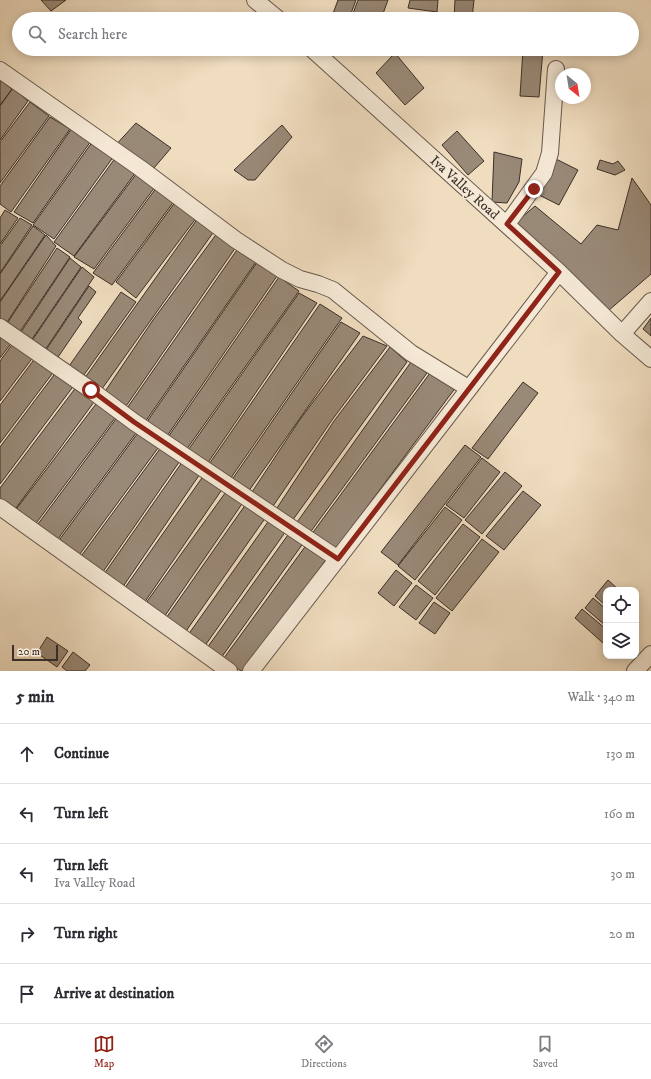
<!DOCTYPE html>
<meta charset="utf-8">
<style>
:root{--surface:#fff;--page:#f2f2f3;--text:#2b2b33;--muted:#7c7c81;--line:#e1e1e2;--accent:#8f2418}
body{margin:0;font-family:"IM FELL DW Pica",serif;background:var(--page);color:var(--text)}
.controls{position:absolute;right:12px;bottom:12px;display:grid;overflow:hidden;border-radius:8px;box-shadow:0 2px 10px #0003}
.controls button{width:36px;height:36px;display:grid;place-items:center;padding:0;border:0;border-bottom:1px solid var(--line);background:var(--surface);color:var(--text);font:20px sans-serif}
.compass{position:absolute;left:555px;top:68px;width:36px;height:36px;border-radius:50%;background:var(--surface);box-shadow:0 2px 10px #0003;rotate:150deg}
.scale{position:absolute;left:12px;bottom:10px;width:46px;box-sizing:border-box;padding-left:4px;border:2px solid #3b2f27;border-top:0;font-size:11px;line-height:14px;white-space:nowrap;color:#3b2f27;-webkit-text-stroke:3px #f5e9d6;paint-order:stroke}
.stop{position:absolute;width:12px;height:12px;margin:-9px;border:3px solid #8f2418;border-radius:50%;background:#fff}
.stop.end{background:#8f2418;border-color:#fff;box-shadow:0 1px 4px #0008}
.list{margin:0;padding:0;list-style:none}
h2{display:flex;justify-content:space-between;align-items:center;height:52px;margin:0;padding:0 16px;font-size:17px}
h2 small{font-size:13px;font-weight:400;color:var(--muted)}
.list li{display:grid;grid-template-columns:26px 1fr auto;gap:12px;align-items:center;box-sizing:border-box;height:60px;padding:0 16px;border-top:1px solid var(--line)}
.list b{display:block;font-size:15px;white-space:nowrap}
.list p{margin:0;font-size:13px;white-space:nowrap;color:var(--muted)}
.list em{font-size:13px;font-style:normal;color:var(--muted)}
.icon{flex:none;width:22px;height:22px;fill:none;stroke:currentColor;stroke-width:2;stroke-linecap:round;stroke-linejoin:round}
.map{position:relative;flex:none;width:651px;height:671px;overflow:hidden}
.search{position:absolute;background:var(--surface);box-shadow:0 2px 10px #0003;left:12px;right:12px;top:12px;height:44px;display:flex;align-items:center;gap:10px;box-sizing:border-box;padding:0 14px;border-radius:22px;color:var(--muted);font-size:15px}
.sheet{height:352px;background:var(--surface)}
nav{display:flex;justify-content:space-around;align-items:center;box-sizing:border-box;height:56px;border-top:1px solid var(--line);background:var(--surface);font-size:11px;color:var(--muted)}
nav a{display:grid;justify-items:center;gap:2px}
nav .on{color:var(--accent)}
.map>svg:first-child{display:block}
.building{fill:#998977;stroke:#3b2f27}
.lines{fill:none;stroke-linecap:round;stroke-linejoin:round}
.street-casing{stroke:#685a4d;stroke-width:18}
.street{stroke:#f5e9d6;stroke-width:16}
.route{stroke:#8f2418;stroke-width:5}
.labels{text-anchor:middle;stroke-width:3;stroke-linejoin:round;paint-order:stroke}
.street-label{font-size:14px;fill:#3b2f27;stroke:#f5e9d6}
</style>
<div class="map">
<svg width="651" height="671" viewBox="0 0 651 671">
<rect width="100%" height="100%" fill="#f0ddc0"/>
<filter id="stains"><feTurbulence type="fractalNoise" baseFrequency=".005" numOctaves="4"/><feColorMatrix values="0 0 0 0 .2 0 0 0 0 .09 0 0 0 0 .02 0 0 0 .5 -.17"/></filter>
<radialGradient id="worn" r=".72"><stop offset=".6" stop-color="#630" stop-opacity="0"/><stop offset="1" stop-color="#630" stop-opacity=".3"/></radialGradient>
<path class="building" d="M41 0H66L51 11Z
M338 0H356L349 19H331Z
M358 0H388L381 19H351Z
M410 0H438L437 12 408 8Z
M455 0H474L472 19H454Z
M523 49H543L539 97 520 96Z
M395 53 424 88 405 105 376 73Z
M0 80 12 89 0 105Z
M13 88 28 101 0 140V106Z
M30 102 49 116 0 183V142Z
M50 117 70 129 11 212 0 204V186Z
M136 123 171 148 148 175 112 149Z
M282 125 292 137 255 180H248L234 170Z
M72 128 91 141 33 223 14 212Z
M457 131 484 161 468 175 442 145Z
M93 141 114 156 54 239 33 225Z
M494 152 522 159 519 182 507 203 492 202Z
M116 157 136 172 74 256 54 242Z
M554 158 578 170 559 205 535 193Z
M600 160 613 164 618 161 625 170 615 175 597 169Z
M137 173 155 187 94 269 74 257Z
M632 178 651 205V274L608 311 514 224 535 206 581 244 597 225 618 230Z
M157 187 175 200 112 285 93 273Z
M176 201 197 217 136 298 116 282Z
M5 210 18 218 0 244V218Z
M20 218 32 225 0 273V246Z
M198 218 215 230 99 393 82 382Z
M33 226 45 235 0 301V274Z
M218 232 238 244 122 412 102 396 153 320Z
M46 235 56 246 4 327 0 324V302Z
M239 247 258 259 143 425 125 411Z
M57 248 70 257 17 336 4 328Z
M70 258 81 267 28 345 17 338Z
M258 261 277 276 165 439 144 426Z
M82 267 94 277 43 353 29 345Z
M279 277 299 291 184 453 166 440Z
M89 286 96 292 78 318 82 322 56 360 44 353Z
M121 292 136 302 81 379 67 369Z
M299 293 317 303 205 467 186 453Z
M320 304 342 318 228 482 207 467Z
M651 318V336L643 329Z
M341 322 360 333 248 492 231 481Z
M0 333 13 341 0 358Z
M363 336 387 346 332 420 271 509 250 495 301 418Z
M14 342 34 356 0 401V361Z
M390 347 407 362 292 521 275 511 334 421Z
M36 357 55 370 0 443V405Z
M411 362 427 373 309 534 295 525Z
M57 371 75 384 0 484V447Z
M430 373 456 387 335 550 311 535Z
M523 382 538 393 488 459 472 448Z
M77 386 97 398 13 512 0 503V488Z
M99 400 118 414 34 526 14 512Z
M119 415 139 429 55 543 35 528Z
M140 430 161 444 77 558 57 543Z
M465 445 481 457 398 565 381 552Z
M162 446 182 458 100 576 79 559Z
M185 458 202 471 120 591 102 577Z
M482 458 500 472 464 518 446 505Z
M505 472 522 486 482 534 465 520Z
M204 475 223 488 142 606 122 592Z
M228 489 244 501 162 620 143 607Z
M523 491 541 505 504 550 486 536Z
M246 504 266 517 184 634 164 621Z
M445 507 462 520 415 580 398 566Z
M270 519 286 531 204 647 188 635Z
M463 524 480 537 435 595 418 581Z
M290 532 304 542 221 658 207 648Z
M482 539 499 552 452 611 436 598Z
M307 544 327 558 245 671H241L224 658Z
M396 570 412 583 394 606 378 593Z
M608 580 619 590H606V606L595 596Z
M416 585 433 598 416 620 399 607Z
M593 598 606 609V626L585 608Z
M434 602 450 613 435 634 419 623Z
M582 609 606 629V639L603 643 575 618Z
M47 637 68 651 57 667 37 653Z
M73 652 90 665 85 671H67L62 667Z"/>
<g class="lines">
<g class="street-casing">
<path id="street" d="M255 0 278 19
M312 49 559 272 622 334 651 359
M0 70 140 168 236 240 282 270 300 279 318 284 333 290 411 353 468 388
M507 224 544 173 550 153 556 69
M0 327 91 390 134 422 338 559
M622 334 651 301
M0 507 229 671
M251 671 559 272
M635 671 651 654"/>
</g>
<use href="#street" class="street"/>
</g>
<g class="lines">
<path class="route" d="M91 390 134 422 338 559 559 272 507 224 534 189"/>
</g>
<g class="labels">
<g class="street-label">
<text transform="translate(465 187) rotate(42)" y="5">Iva Valley Road</text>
</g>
</g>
<rect width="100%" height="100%" filter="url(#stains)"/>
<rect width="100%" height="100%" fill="url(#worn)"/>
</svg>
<div class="controls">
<button><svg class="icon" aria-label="locate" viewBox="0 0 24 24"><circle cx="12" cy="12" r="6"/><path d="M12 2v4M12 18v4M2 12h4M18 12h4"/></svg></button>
<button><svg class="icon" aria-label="layers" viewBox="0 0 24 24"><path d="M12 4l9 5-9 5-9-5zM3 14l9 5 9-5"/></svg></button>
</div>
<svg class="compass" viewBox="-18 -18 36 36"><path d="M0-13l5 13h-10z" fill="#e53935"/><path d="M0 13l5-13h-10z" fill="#7c7c81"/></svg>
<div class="scale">20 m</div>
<div class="stop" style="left:91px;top:390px"></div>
<div class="stop end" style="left:534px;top:189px"></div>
<div class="search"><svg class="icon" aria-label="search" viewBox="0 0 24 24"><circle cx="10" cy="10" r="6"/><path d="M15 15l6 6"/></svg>Search here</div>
</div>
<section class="sheet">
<h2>5 min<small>Walk · 340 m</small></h2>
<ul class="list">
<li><svg class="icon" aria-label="ahead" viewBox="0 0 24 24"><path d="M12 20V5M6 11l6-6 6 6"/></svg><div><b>Continue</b></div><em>130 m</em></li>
<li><svg class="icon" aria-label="left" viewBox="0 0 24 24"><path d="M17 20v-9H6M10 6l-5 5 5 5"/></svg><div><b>Turn left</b></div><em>160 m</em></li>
<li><svg class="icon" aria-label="left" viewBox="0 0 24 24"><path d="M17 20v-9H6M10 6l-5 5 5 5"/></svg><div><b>Turn left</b><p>Iva Valley Road</p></div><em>30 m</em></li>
<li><svg class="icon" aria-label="right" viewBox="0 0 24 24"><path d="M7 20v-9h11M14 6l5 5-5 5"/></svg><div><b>Turn right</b></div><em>20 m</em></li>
<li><svg class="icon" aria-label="arrive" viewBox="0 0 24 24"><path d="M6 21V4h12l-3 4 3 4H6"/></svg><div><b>Arrive at destination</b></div></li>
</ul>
</section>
<nav>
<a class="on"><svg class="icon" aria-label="map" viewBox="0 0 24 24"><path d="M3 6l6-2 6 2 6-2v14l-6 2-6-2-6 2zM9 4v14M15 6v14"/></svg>Map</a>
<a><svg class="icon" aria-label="directions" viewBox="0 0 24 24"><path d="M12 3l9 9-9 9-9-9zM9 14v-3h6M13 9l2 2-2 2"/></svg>Directions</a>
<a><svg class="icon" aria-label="saved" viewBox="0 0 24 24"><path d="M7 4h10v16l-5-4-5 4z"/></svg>Saved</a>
</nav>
